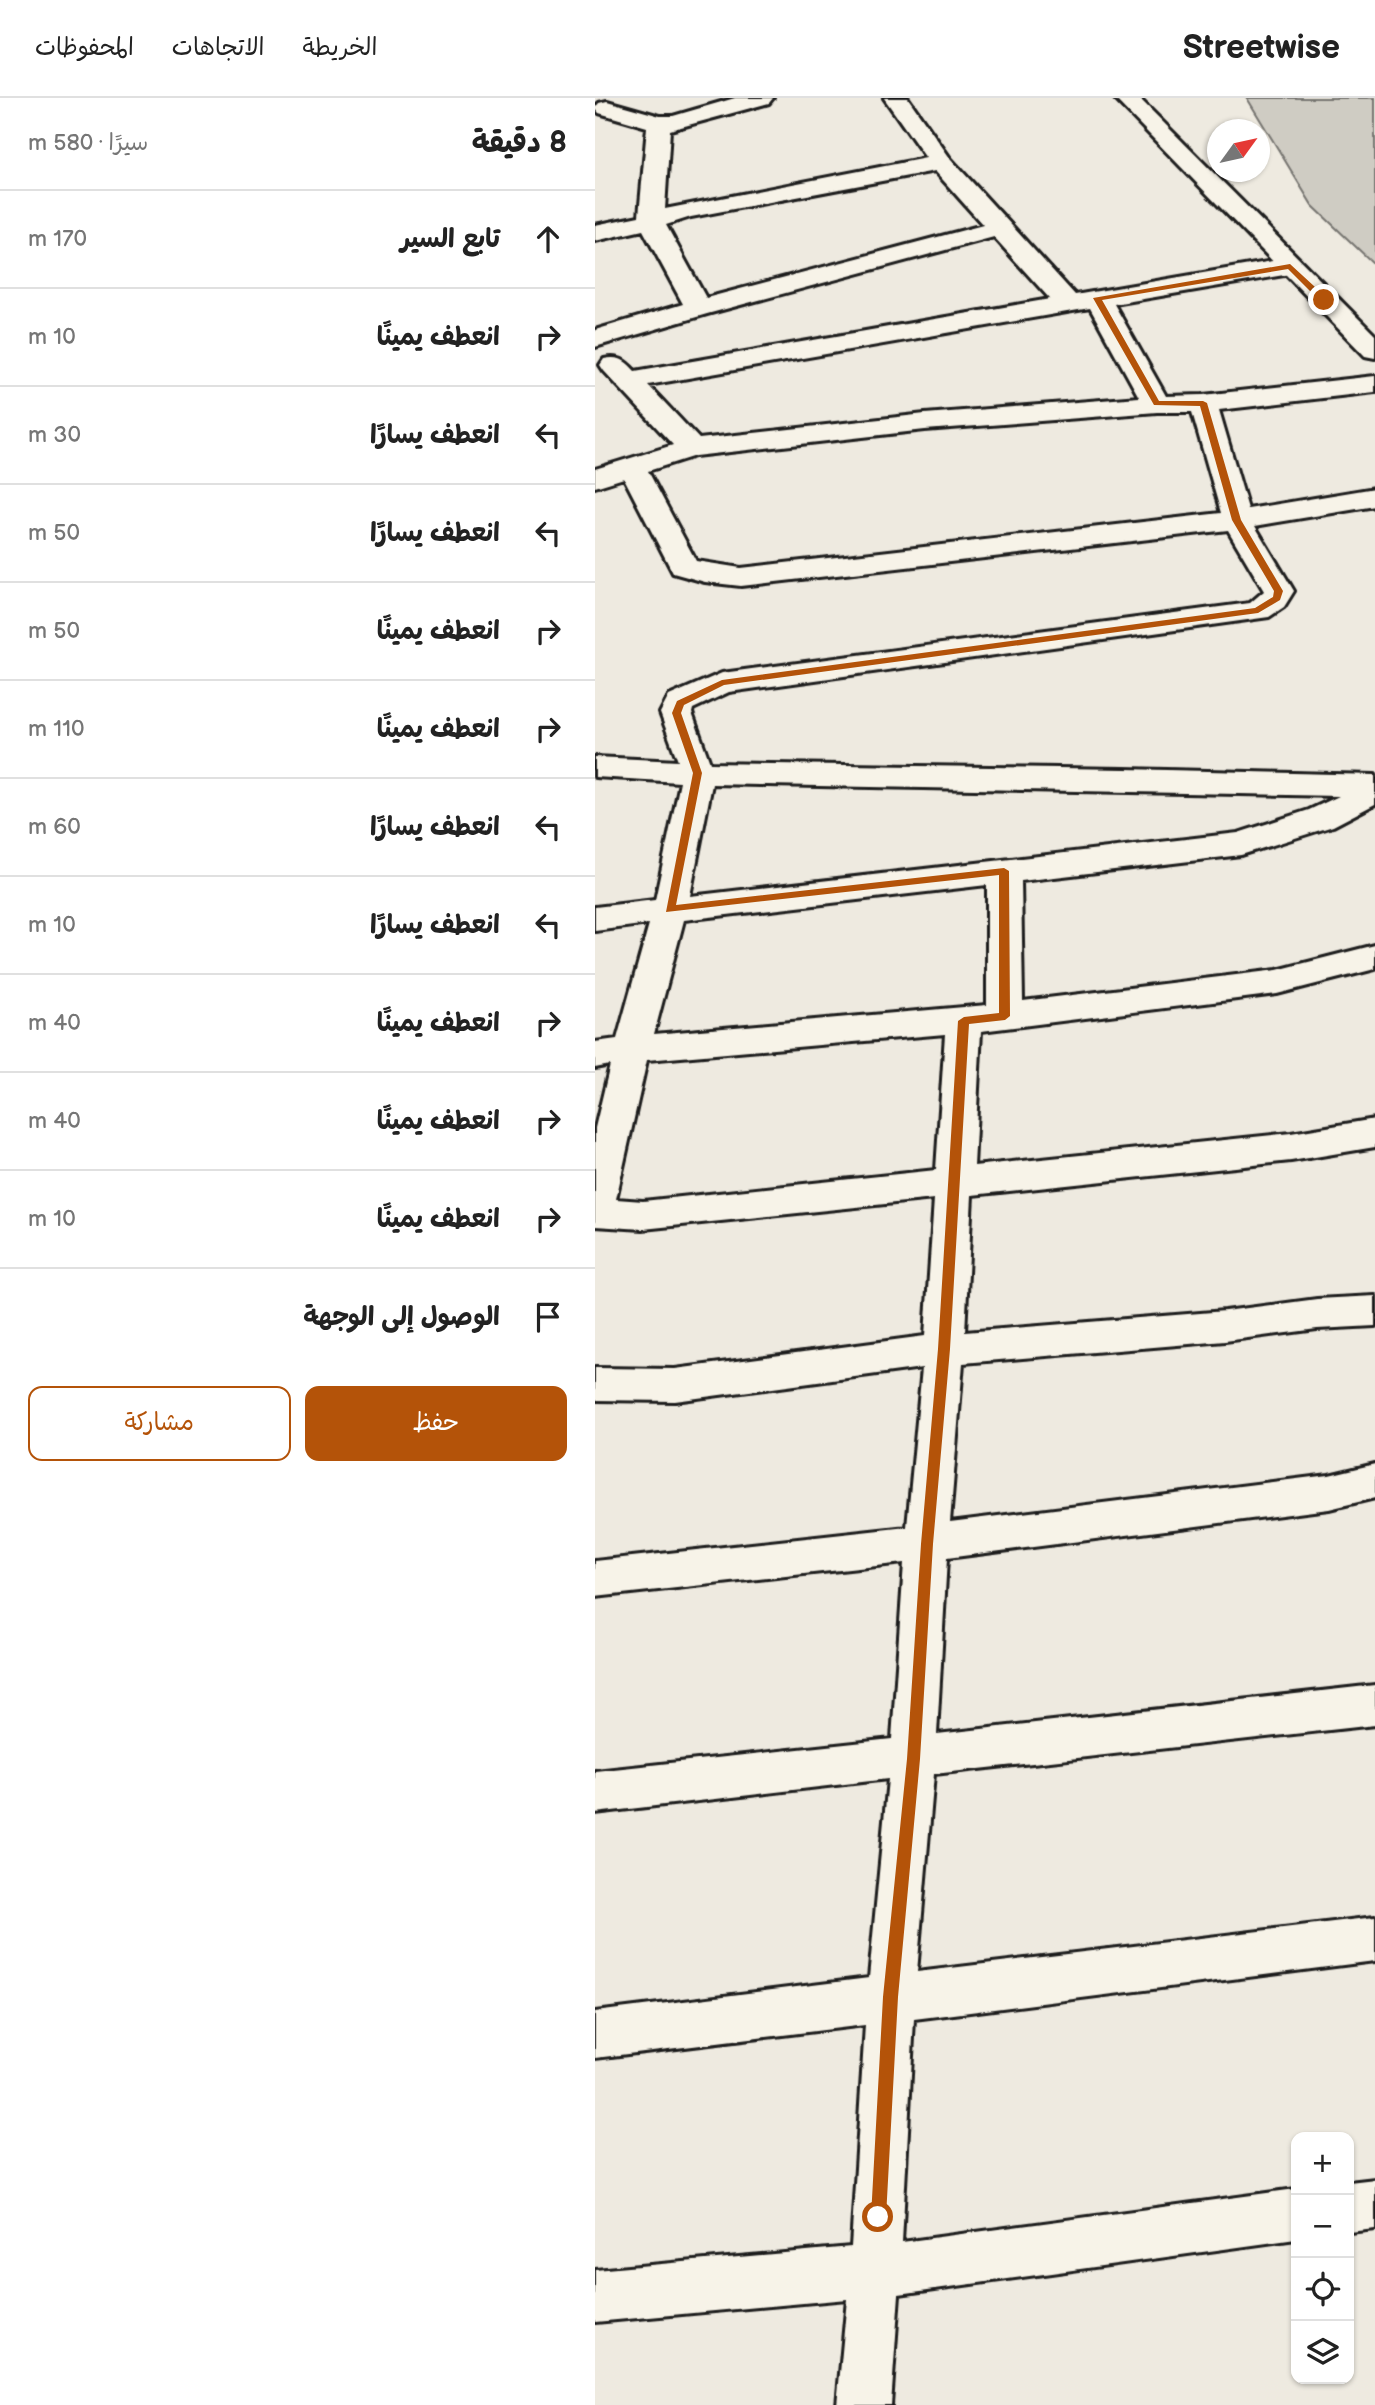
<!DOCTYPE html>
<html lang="ar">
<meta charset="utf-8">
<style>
:root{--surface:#fff;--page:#f6f6f6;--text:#222;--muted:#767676;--line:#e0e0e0;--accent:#b45309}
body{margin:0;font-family:"Balsamiq Sans","Playpen Sans Arabic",sans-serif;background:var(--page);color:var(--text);direction:rtl}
.controls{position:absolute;right:21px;bottom:21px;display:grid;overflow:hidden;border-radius:14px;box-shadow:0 2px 5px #0004}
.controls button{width:63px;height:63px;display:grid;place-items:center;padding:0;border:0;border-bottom:2px solid var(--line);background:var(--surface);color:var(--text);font:35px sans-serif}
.compass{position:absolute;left:612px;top:21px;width:63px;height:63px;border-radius:50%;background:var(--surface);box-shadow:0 2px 5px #0004;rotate:57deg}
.stop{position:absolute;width:21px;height:21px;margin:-16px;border:5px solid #b45309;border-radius:50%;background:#fff}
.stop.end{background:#b45309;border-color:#fff;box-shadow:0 2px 7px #0008}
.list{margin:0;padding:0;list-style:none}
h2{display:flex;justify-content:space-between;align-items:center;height:91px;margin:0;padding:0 28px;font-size:30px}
h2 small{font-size:23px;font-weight:400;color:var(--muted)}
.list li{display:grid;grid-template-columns:46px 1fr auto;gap:21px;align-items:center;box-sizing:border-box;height:98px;padding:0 28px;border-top:2px solid var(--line)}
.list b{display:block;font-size:26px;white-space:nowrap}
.list em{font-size:23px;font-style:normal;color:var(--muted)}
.actions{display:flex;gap:14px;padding:21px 28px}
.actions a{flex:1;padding:16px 0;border:2px solid var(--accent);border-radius:14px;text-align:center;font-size:24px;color:var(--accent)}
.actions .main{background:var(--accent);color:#fff}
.icon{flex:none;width:38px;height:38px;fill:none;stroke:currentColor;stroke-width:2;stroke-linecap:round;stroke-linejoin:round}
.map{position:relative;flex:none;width:780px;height:2307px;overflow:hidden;direction:ltr}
header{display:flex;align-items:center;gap:42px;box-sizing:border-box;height:98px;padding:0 35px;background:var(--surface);border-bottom:2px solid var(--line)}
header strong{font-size:33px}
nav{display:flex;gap:38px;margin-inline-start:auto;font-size:24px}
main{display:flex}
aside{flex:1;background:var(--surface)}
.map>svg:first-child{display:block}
.green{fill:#cfccc3;stroke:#767470;stroke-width:2}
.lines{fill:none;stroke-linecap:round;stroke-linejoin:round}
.minor-casing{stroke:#1c1c1c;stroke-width:6}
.major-casing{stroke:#1c1c1c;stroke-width:6}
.minor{fill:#f7f3e8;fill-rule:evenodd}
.major{fill:#f7f3e8;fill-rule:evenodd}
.route{fill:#b45309}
</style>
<header>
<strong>Streetwise</strong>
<nav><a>الخريطة</a><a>الاتجاهات</a><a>المحفوظات</a></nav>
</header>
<main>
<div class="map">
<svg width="780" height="2307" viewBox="0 0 780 2307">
<rect width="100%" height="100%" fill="#eeeae0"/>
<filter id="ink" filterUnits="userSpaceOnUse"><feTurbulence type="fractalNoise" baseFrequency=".0143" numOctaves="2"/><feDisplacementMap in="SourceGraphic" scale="14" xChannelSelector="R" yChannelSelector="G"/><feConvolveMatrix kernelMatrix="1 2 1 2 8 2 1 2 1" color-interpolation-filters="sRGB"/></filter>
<g filter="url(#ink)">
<path class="green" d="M652 0H780V167L717 107Z"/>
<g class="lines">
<g class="minor-casing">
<path id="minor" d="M140 0H178L174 5 75 32 70 111 331 60 289 0H313L355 60 480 197 695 160 704 163 708 168 704 173 695 176 519 206 571 298 608 297 780 278V294L624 312 653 411 780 390V408L660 428 699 493 689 509 674 519 134 594 98 611 97 615 115 665 530 671 780 677V706L738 728 646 757 426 783 428 903 682 872 780 847V871L682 896 386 933 379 1068 696 1035 780 1021V1049L696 1063 377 1097 370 1234 630 1213 722 1201 780 1198V1228L722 1231 630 1243 368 1265 355 1424 734 1377 780 1366V1400L734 1411 352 1460 342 1636 780 1587V1627L339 1676 322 1874 780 1819V1863L319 1921 307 2144 701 2091V2141L304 2196 296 2307H242L252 2201 0 2224V2172L256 2149 270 1927 0 1960V1914L274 1880 293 1681 0 1715V1673L297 1641 309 1465 0 1499V1463L312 1429 327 1270 80 1303 0 1302V1270L80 1271 330 1238 339 1101 48 1131 0 1128V1030L15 967 0 970V944L22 941 54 826 0 833V809L60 802 85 684 0 679V659L83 663 65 615 74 598 127 575 655 505 669 493 633 432 146 488 110 484 78 475 29 380 0 389V371L78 347 9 273 5 267 9 261C24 258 30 262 40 273L455 201 399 139 112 216 0 249V232L88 206 48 132 0 143V127L44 118 52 29 4 15 0 10 4 5 12 3 65 18H78ZM340 73 388 127 111 200 71 127 96 119ZM495 210 544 299 330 316 104 341 53 287ZM562 314H597L626 415 146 470 101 463 53 373 100 358 330 332ZM117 686 744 698 714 712 643 735 95 798ZM392 787V907L59 936 89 822ZM350 936 341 1072 48 1103 21 1101 52 962Z
M780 2081V2131L754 2134V2084Z"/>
</g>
<g class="major-casing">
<path id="major" d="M519 0H544L780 237V260L770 258Z"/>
</g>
<use href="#minor" class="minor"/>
<use href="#major" class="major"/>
</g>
</g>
<path class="route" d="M695 166 732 200V204H726L693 171 507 202 564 303H608L612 305 646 422 688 493 685 502 663 515 129 587 89 607 86 615 107 675 81 807 409 770 414 773 415 918 410 922 374 926 355 1251 338 1446 325 1661 303 1899 291 2119 288 2124 283 2126 278 2124 276 2119 288 1899 312 1661 326 1446 343 1251 363 923 369 919 404 915V777L71 814 98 675 77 615 82 603 127 582 660 510 678 499 679 493 637 422 605 308 559 307 498 200Z"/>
</svg>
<div class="controls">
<button>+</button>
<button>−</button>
<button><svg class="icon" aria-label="locate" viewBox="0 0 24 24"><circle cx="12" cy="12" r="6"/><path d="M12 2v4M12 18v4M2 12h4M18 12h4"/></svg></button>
<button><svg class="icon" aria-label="layers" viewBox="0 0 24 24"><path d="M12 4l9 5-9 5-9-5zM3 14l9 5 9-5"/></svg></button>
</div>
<svg class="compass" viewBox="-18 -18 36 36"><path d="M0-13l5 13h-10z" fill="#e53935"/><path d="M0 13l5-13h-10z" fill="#767676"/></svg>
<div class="stop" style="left:283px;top:2119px"></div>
<div class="stop end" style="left:729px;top:202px"></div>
</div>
<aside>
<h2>8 دقيقة<small>سيرًا · 580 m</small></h2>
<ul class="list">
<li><svg class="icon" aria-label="ahead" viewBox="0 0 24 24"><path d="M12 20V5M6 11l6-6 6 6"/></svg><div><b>تابع السير</b></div><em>170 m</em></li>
<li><svg class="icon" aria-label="right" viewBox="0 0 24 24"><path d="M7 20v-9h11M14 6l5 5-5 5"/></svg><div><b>انعطف يمينًا</b></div><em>10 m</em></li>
<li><svg class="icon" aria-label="left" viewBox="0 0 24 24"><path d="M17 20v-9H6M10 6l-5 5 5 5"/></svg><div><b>انعطف يسارًا</b></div><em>30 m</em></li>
<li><svg class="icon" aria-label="left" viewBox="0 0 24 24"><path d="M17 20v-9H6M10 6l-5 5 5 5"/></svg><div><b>انعطف يسارًا</b></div><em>50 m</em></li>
<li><svg class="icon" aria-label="right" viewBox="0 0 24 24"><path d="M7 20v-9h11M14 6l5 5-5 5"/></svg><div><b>انعطف يمينًا</b></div><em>50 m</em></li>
<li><svg class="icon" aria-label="right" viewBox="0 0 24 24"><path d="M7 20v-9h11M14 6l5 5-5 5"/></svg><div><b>انعطف يمينًا</b></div><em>110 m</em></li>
<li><svg class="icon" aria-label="left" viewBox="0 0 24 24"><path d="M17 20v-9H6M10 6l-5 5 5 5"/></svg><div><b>انعطف يسارًا</b></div><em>60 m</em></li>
<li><svg class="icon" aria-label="left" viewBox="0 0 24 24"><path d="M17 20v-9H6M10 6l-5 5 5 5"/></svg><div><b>انعطف يسارًا</b></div><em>10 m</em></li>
<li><svg class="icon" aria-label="right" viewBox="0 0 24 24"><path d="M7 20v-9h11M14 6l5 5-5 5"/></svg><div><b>انعطف يمينًا</b></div><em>40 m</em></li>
<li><svg class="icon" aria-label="right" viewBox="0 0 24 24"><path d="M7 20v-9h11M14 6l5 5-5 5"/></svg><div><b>انعطف يمينًا</b></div><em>40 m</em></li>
<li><svg class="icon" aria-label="right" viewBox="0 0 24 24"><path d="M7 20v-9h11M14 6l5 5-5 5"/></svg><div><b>انعطف يمينًا</b></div><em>10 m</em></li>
<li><svg class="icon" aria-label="arrive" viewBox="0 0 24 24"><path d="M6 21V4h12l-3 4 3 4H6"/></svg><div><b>الوصول إلى الوجهة</b></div></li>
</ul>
<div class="actions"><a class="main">حفظ</a><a>مشاركة</a></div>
</aside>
</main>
